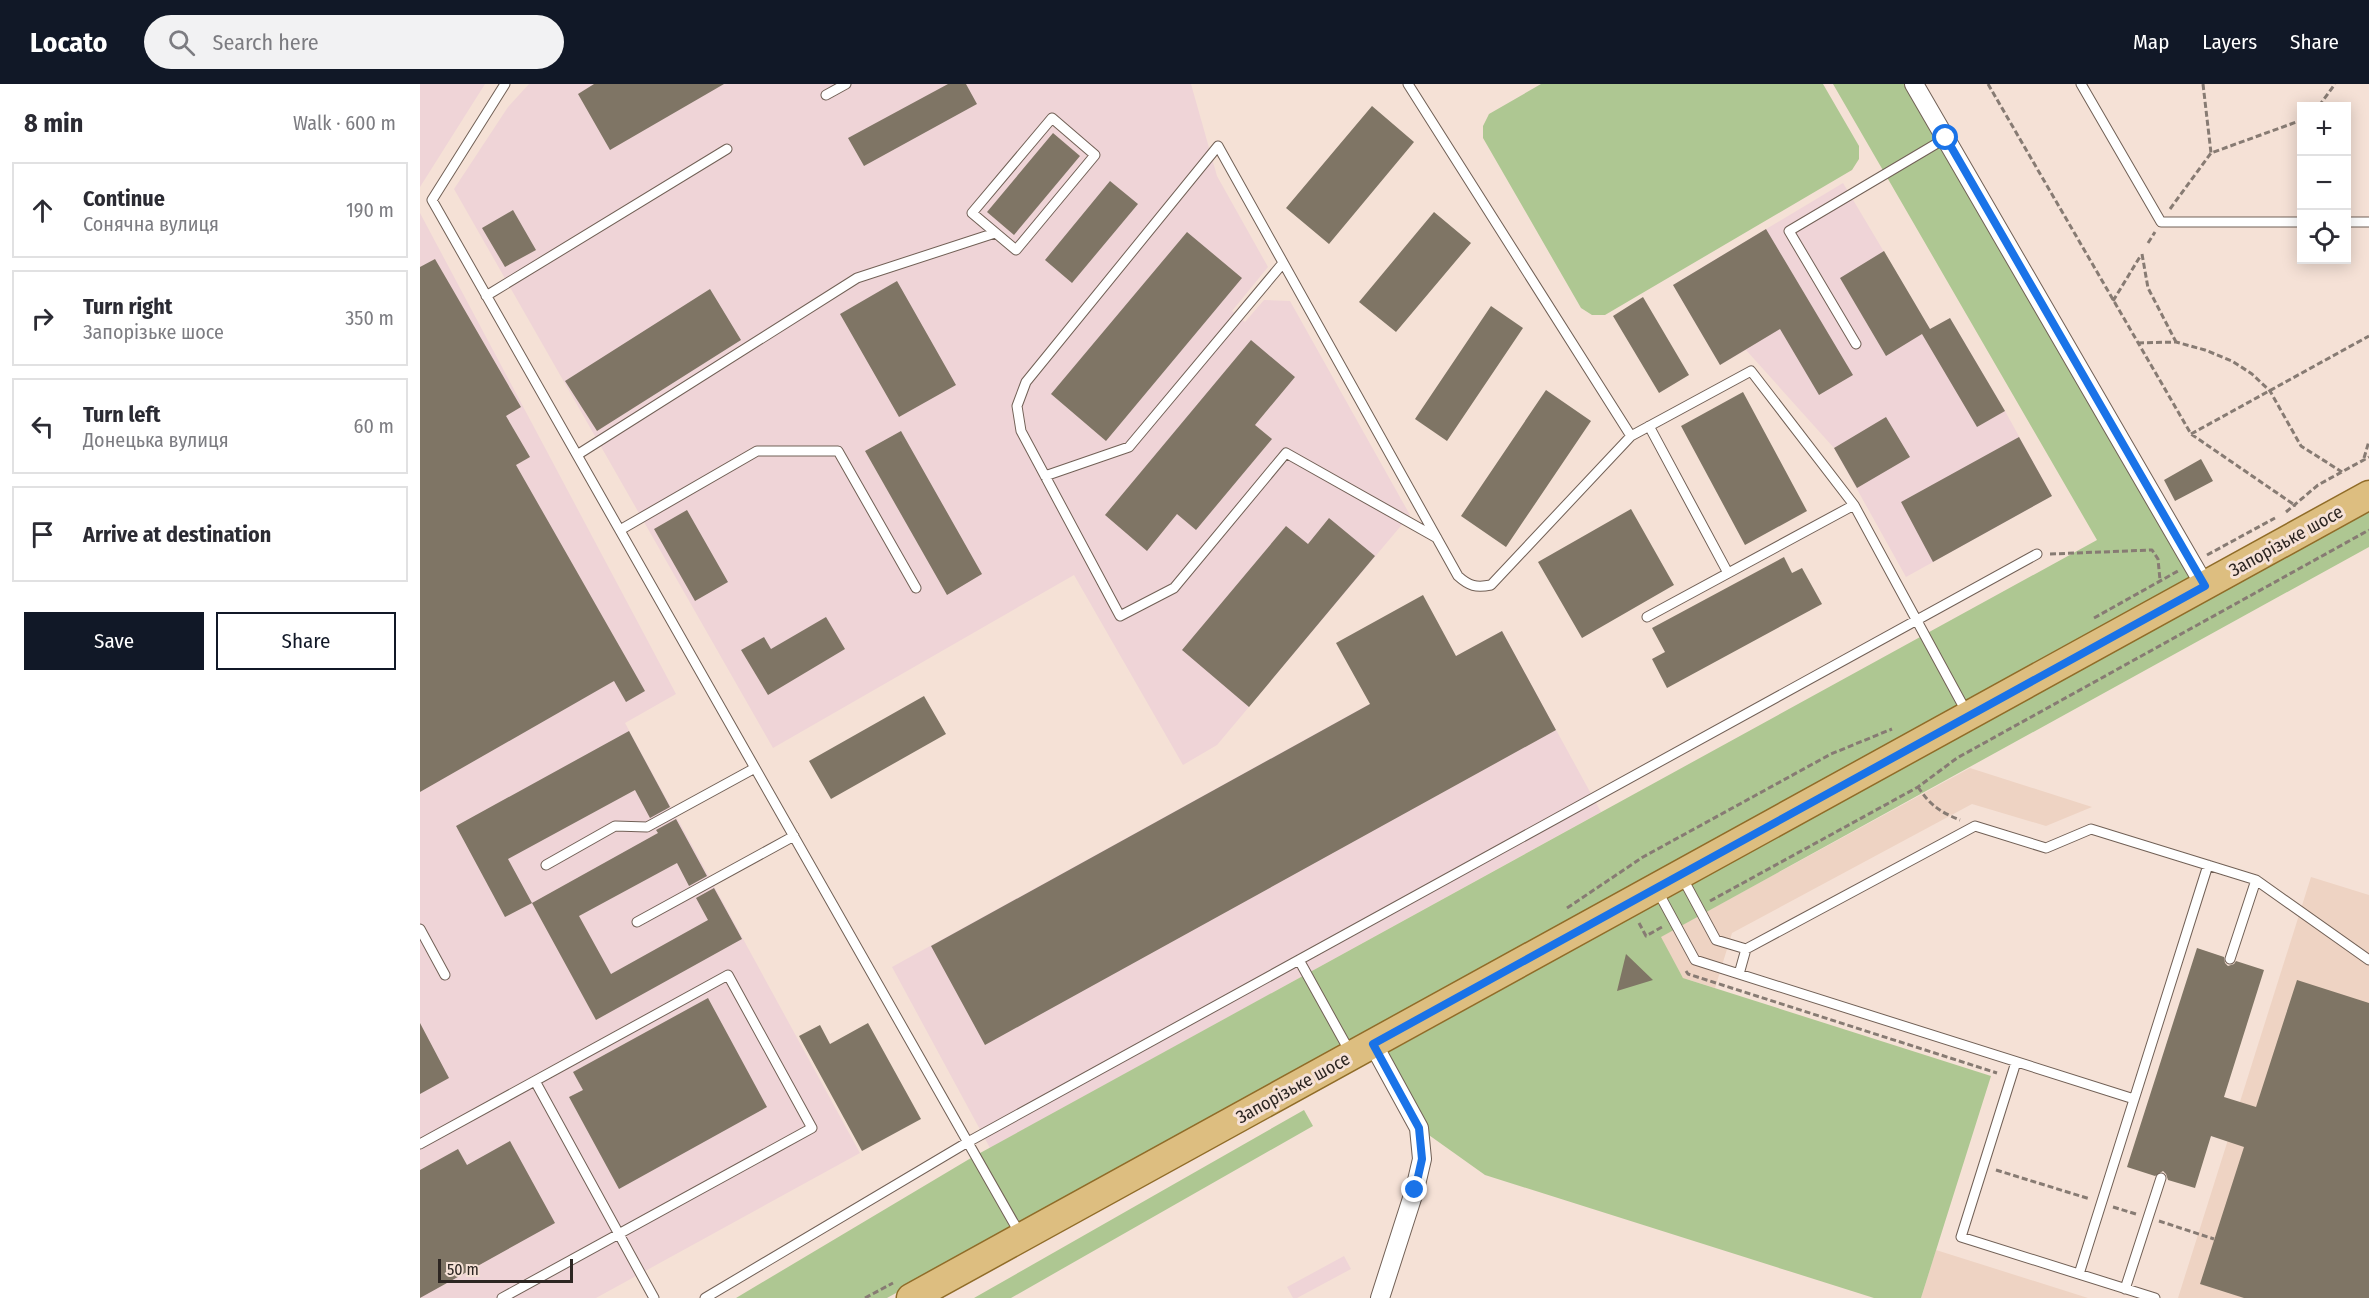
<!DOCTYPE html>
<meta charset="utf-8">
<style>
:root{--surface:#fff;--page:#f2f2f3;--text:#2b2b33;--muted:#7c7c81;--line:#e1e1e2;--accent:#111827}
body{margin:0;font-family:"Fira Sans Condensed",sans-serif;background:var(--page);color:var(--text)}
.controls{position:absolute;right:18px;top:18px;display:grid;overflow:hidden;border-radius:0px;box-shadow:0 3px 15px #0003}
.controls button{width:54px;height:54px;display:grid;place-items:center;padding:0;border:0;border-bottom:2px solid var(--line);background:var(--surface);color:var(--text);font:30px sans-serif}
.scale{position:absolute;left:18px;bottom:15px;width:135px;box-sizing:border-box;padding-left:6px;border:3px solid #2d2622;border-top:0;font-size:16px;line-height:21px;white-space:nowrap;color:#2d2622;-webkit-text-stroke:4px #f5e1d6;paint-order:stroke}
.stop{position:absolute;width:18px;height:18px;margin:-14px;border:4px solid #1a73e8;border-radius:50%;background:#fff}
.stop.end{background:#1a73e8;border-color:#fff;box-shadow:0 2px 6px #0008}
.list{margin:0;padding:0;list-style:none}
h2{display:flex;justify-content:space-between;align-items:center;height:78px;margin:0;padding:0 24px;font-size:26px}
h2 small{font-size:20px;font-weight:400;color:var(--muted)}
.list li{display:grid;grid-template-columns:39px 1fr auto;gap:18px;align-items:center;box-sizing:border-box;height:96px;margin:0 12px 12px;padding:0 12px;border:2px solid var(--line);border-radius:0px}
.list b{display:block;font-size:22px;white-space:nowrap}
.list p{margin:0;font-size:20px;white-space:nowrap;color:var(--muted)}
.list em{font-size:20px;font-style:normal;color:var(--muted)}
.actions{display:flex;gap:12px;padding:18px 24px}
.actions a{flex:1;padding:14px 0;border:2px solid var(--accent);border-radius:0px;text-align:center;font-size:21px;color:var(--accent)}
.actions .main{background:var(--accent);color:#fff}
.icon{flex:none;width:33px;height:33px;fill:none;stroke:currentColor;stroke-width:2;stroke-linecap:round;stroke-linejoin:round}
.map{position:relative;flex:none;width:1949px;height:1214px;overflow:hidden}
header{display:flex;align-items:center;gap:36px;box-sizing:border-box;height:84px;padding:0 30px;background:var(--accent);color:#fff}
header strong{font-size:28px}
nav{display:flex;gap:33px;margin-inline-start:auto;font-size:21px}
.search{width:420px;height:54px;background:var(--page);display:flex;align-items:center;gap:15px;box-sizing:border-box;padding:0 21px;border-radius:33px;color:var(--muted);font-size:22px}
main{display:flex}
aside{flex:1;background:var(--surface)}
.map>svg:first-child{display:block}
.built{fill:#eed3c3}
.industrial{fill:#efd4d7}
.green{fill:#aec792}
.building{fill:#7f7565}
.lines{fill:none;stroke-linecap:round;stroke-linejoin:round}
.lane-casing{stroke:#716056;stroke-width:11}
.street-casing{stroke:#716056;stroke-width:20}
.primary-casing{stroke:#906c28;stroke-width:31}
.path{stroke:#877b73;stroke-width:3;stroke-dasharray:6 3;stroke-linecap:butt}
.lane{stroke:#fff;stroke-width:9}
.street{stroke:#fff;stroke-width:18}
.primary{stroke:#ddbe80;stroke-width:28}
.route{stroke:#1a73e8;stroke-width:8}
.labels{text-anchor:middle;stroke-width:6;stroke-linejoin:round;paint-order:stroke}
.street-label{font-size:18px;fill:#2d2622;stroke:#f5e1d6}
</style>
<header>
<strong>Locato</strong>
<div class="search"><svg class="icon" aria-label="search" viewBox="0 0 24 24"><circle cx="10" cy="10" r="6"/><path d="M15 15l6 6"/></svg>Search here</div>
<nav><a>Map</a><a>Layers</a><a>Share</a></nav>
</header>
<main>
<aside>
<h2>8 min<small>Walk · 600 m</small></h2>
<ul class="list">
<li><svg class="icon" aria-label="ahead" viewBox="0 0 24 24"><path d="M12 20V5M6 11l6-6 6 6"/></svg><div><b>Continue</b><p>Сонячна вулиця</p></div><em>190 m</em></li>
<li><svg class="icon" aria-label="right" viewBox="0 0 24 24"><path d="M7 20v-9h11M14 6l5 5-5 5"/></svg><div><b>Turn right</b><p>Запорізьке шосе</p></div><em>350 m</em></li>
<li><svg class="icon" aria-label="left" viewBox="0 0 24 24"><path d="M17 20v-9H6M10 6l-5 5 5 5"/></svg><div><b>Turn left</b><p>Донецька вулиця</p></div><em>60 m</em></li>
<li><svg class="icon" aria-label="arrive" viewBox="0 0 24 24"><path d="M6 21V4h12l-3 4 3 4H6"/></svg><div><b>Arrive at destination</b></div></li>
</ul>
<div class="actions"><a class="main">Save</a><a>Share</a></div>
</aside>
<div class="map">
<svg width="1949" height="1214" viewBox="0 0 1949 1214">
<rect width="100%" height="100%" fill="#f5e1d6"/>
<path class="built" d="M1550 684 1672 723 1626 742 1552 720 1312 849 1295 904 1263 894 1240 853Z
M1891 793 1949 811V1214H1758Z
M1516 1166 1668 1214H1501Z"/>
<path class="industrial" d="M0 0H65L0 103Z
M109 0H771L797 92 848 183 812 227 825 238 844 216 870 217 990 431 797 661 763 681 654 491 353 664 34 105 88 23Z
M1423 99 1510 245 1530 234 1585 327 1632 412 1486 493 1414 364 1326 266 1300 281 1253 201Z
M0 129 256 610 205 639 440 1069 176 1214H0Z
M1082 547 1181 728 570 1064 472 883Z
M924 1172 931 1185 877 1214H873L867 1203Z"/>
<path class="green" d="M1121 0H1403L1439 62V75L1432 86 1185 231H1172L1161 224 1063 54V42L1069 30Z
M1413 0H1484L1771 496 467 1214H316L551 1074 1677 456Z
M1949 426V463L1241 853 1263 894 1571 992 1501 1214H1454L1065 1091 999 1044 960 973Z
M884 1026 893 1042 591 1214H554Z"/>
<path class="building" d="M174 0H304L190 66 158 10Z
M528 0H546L557 20 444 82 428 54Z
M952 22 994 58 909 160 866 124Z
M633 49 660 72 594 151 567 128Z
M690 97 718 120 652 199 625 176Z
M93 126 116 166 85 183 62 144Z
M1014 128 1051 159 976 248 939 218Z
M1346 145 1433 291 1399 311 1360 245 1300 281 1253 201Z
M767 148 822 194 686 357 631 310Z
M1464 167 1510 245 1530 234 1585 327 1557 343 1502 250 1466 272 1420 194Z
M15 175 101 323 86 332 110 373 96 381 225 607 206 618 194 597 0 708V183Z
M477 197 536 301 479 333 420 230Z
M290 205 321 256 177 347 145 297Z
M1223 213 1269 291 1239 309 1193 232Z
M1071 222 1103 244 1027 357 995 335Z
M831 256 875 293 835 341 852 355 776 446 757 430 727 467 685 431Z
M1126 306 1171 337 1086 463 1041 432Z
M1323 308 1387 427 1325 461 1261 342Z
M1466 333 1490 373 1437 404 1414 364Z
M481 347 562 490 527 511 445 367Z
M1599 353 1632 412 1513 478 1481 418Z
M1781 375 1793 397 1755 417 1744 396Z
M1211 425 1254 501 1162 554 1118 478Z
M267 426 308 498 275 517 234 445Z
M909 434 955 472 829 623 762 566 866 442 888 460Z
M1364 473 1372 489 1382 484 1402 520 1247 604 1232 575 1245 568 1232 544Z
M1003 511 1036 572 1082 547 1136 646 565 961 511 862 950 620 916 559Z
M406 533 425 565 348 611 321 566 344 553 351 565Z
M504 612 526 650 411 715 389 677Z
M209 647 250 723 230 734 215 706 88 775 112 819 85 833 36 742Z
M256 735 287 792 269 802 257 779 159 832 191 890 288 836 276 814 294 804 322 855 176 936 112 819 238 749 236 746Z
M1777 864 1804 873 1805 879 1808 882 1814 880 1816 877 1844 886 1804 1013 1836 1023 1877 896 1949 919V1214H1824L1780 1200 1824 1063 1791 1052 1775 1104 1748 1096 1746 1090 1743 1087 1735 1092 1707 1083Z
M1206 870 1233 896 1197 907Z
M288 914 347 1023 199 1105 149 1013 163 1006 153 988Z
M0 939 29 994 0 1010Z
M448 939 501 1035 442 1067 379 952 400 941 410 960Z
M90 1057 135 1139 0 1214V1086L38 1065 47 1081Z"/>
<g class="lines">
<g class="lane-casing">
<path id="lane" d="M85 0 12 116 600 1150
M988 0 1211 352
M1661 0 1741 138H1882
M406 11 426 0
M632 34 675 71 596 166 552 129Z
M1926 138H1949
M66 212 307 65
M1436 260 1369 147 1526 54
M1229 342 1308 489
M157 371 437 194 575 149
M625 392 709 363 863 179
M200 446 337 367H418L496 504
M1017 454 866 369 754 504 700 532 601 347 597 322 606 298 798 62 1038 492C1049 502 1056 504 1071 501L1211 352 1331 287 1434 421 1547 629
M1227 533 1434 421
M126 781 195 742 227 743 335 684
M1262 793 1296 856 1326 865 1555 742 1626 764 1671 745 1836 796 1949 876
M1237 806 1275 876 1714 1015
M217 838 374 752
M0 845 25 891
M1810 875 1836 796
M879 876 930 968
M1319 890 1326 865
M1596 978 1541 1153 1735 1214
M115 997 234 1214
M0 1060 308 891 392 1044 82 1214
M1659 1190 1788 781
M1705 1205 1741 1094
M285 1214 548 1058 1617 470"/>
</g>
<g class="street-casing">
<path id="street" d="M1494 0 1785 502
M953 960 999 1044 1002 1075 995 1105 960 1214"/>
</g>
<g class="primary-casing">
<path id="primary" d="M491 1214 1949 411"/>
</g>
<path class="path" d="M1568 0 1771 350 1876 422
M1783 0 1791 69
M1899 22 1915 0
M1750 125 1791 69 1882 36
M1728 159 1735 148
M1722 170 1728 204 1756 258
M1693 217 1721 171
M1718 259 1756 258 1785 266 1812 277 1832 290 1850 307 1881 362 1922 388
M1771 350 1949 252
M1944 374 1949 357
M1866 428 1898 401 1949 373
M1630 470 1732 466 1738 475 1740 496
M1787 471 1855 434
M1674 534 1758 487
M1498 703C1510 721 1520 728 1540 736
M1290 817 1498 703 1537 674 1949 446
M1147 824 1223 773 1411 670 1472 645
M1219 839 1226 852 1242 843
M1266 887 1268 890 1577 989
M1576 1086 1670 1115
M1693 1123 1716 1130
M1739 1137 1794 1155
M445 1214 473 1199"/>
<use href="#lane" class="lane"/>
<use href="#street" class="street"/>
<use href="#primary" class="primary"/>
</g>
<g class="lines">
<path class="route" d="M995 1106 1002 1075 999 1044 953 960 1785 502 1526 54"/>
</g>
<g class="labels">
<g class="street-label">
<text transform="translate(1866 457) rotate(-29)" y="6">Запорізьке шосе</text>
<text transform="translate(873 1004) rotate(-29)" y="6">Запорізьке шосе</text>
</g>
</g>
</svg>
<div class="controls">
<button>+</button>
<button>−</button>
<button><svg class="icon" aria-label="locate" viewBox="0 0 24 24"><circle cx="12" cy="12" r="6"/><path d="M12 2v4M12 18v4M2 12h4M18 12h4"/></svg></button>
</div>
<div class="scale">50 m</div>
<div class="stop" style="left:1526px;top:54px"></div>
<div class="stop end" style="left:995px;top:1106px"></div>
</div>
</main>
